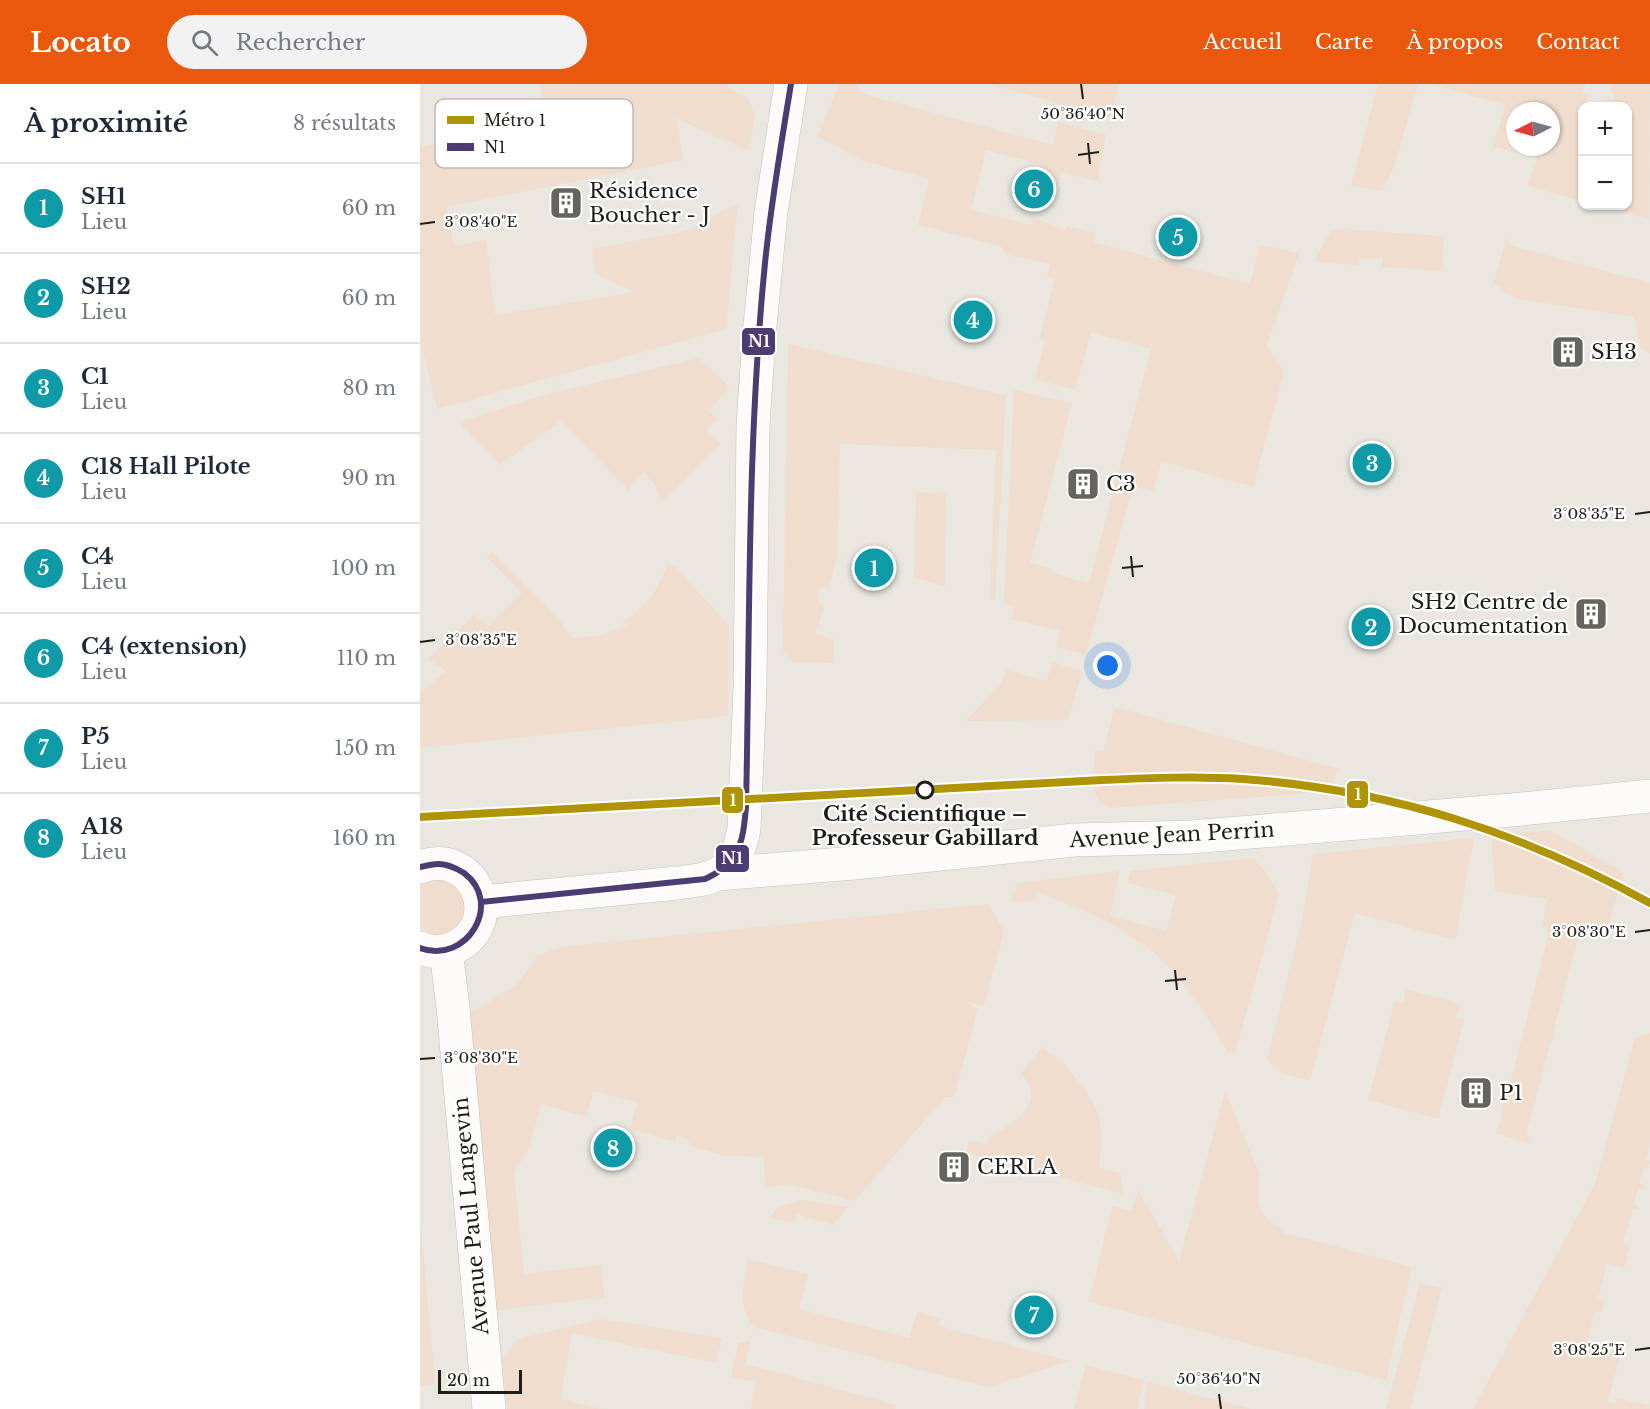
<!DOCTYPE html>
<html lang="fr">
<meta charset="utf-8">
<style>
:root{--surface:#fff;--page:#f2f2f3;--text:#1f2937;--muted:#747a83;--line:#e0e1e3;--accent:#ea580c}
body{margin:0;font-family:"Libre Baskerville",serif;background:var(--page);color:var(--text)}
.controls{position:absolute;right:18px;top:18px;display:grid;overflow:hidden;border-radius:12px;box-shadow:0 2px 4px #0004}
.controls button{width:54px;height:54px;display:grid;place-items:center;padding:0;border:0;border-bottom:2px solid var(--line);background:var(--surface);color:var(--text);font:30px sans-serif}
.compass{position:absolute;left:1086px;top:18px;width:54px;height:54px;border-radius:50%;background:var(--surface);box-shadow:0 2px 4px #0004;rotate:264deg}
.scale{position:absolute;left:18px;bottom:15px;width:84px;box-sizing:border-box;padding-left:6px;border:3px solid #1e1d18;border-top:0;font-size:16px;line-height:21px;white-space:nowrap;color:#1e1d18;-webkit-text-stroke:4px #fff;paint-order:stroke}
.you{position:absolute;left:688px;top:582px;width:21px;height:21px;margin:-15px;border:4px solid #fff;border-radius:50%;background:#1a73e8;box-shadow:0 0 0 9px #1a73e833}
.badge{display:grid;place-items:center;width:39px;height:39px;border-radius:50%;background:var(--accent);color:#fff;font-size:20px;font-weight:700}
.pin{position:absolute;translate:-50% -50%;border:3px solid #fff;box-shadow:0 2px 6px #0006}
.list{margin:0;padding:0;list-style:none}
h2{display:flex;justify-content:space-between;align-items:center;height:78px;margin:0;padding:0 24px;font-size:26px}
h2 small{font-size:20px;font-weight:400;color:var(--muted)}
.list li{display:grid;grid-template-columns:39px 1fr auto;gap:18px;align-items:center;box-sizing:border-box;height:90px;padding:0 24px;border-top:2px solid var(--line)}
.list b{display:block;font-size:22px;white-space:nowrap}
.list p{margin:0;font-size:20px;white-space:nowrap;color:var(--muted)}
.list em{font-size:20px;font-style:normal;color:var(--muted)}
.icon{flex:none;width:33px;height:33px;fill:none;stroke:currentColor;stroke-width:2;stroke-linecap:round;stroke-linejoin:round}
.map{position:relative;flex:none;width:1230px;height:1325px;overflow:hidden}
header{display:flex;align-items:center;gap:36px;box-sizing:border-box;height:84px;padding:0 30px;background:var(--accent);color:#fff}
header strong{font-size:28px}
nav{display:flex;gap:33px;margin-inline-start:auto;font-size:21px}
.search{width:420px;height:54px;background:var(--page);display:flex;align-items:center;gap:15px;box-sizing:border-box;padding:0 21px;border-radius:33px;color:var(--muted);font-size:22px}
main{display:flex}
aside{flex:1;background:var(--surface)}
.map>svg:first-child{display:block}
.green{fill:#f0ddce;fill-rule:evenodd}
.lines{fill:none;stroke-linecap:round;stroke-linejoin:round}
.minor-casing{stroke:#c3c2bc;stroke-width:34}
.minor{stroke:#fcfbfa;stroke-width:33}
.bus-1-casing{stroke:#fff;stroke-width:10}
.bus-1{stroke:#4d3c71;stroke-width:6}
.metro-1-casing{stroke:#fff;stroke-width:12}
.metro-1{stroke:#b09408;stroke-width:8}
.ticks{fill:none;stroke:#1e1d18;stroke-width:2}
.stop-dot{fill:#fff;stroke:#1e1d18;stroke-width:3}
.labels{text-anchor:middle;stroke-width:4.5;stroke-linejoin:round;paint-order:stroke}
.poi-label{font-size:21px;fill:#1e1d18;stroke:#fff;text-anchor:start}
.stop-label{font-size:21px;font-weight:bold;fill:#1e1d18;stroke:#fff}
.street-label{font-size:21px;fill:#1e1d18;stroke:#fff}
.key{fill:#fff;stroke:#bcbbba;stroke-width:1.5}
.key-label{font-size:16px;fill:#1e1d18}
.ticks-label{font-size:15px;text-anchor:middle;fill:#1e1d18;stroke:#fff;stroke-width:4.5;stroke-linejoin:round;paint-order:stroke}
.line-badge{stroke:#fff;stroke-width:2}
.badge-label{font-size:16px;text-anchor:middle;font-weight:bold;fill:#fff}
</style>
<header>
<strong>Locato</strong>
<div class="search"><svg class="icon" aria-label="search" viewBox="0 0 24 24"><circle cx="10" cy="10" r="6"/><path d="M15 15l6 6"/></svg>Rechercher</div>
<nav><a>Accueil</a><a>Carte</a><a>À propos</a><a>Contact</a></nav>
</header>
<main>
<aside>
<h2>À proximité<small>8 résultats</small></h2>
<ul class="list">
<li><span class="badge" style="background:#0f9aa8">1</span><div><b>SH1</b><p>Lieu</p></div><em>60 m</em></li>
<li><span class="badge" style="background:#0f9aa8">2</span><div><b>SH2</b><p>Lieu</p></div><em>60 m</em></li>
<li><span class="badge" style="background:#0f9aa8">3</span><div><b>C1</b><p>Lieu</p></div><em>80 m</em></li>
<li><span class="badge" style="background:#0f9aa8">4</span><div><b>C18 Hall Pilote</b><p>Lieu</p></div><em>90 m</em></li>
<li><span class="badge" style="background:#0f9aa8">5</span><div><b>C4</b><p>Lieu</p></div><em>100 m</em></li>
<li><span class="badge" style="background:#0f9aa8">6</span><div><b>C4 (extension)</b><p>Lieu</p></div><em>110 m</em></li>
<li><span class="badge" style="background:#0f9aa8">7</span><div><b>P5</b><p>Lieu</p></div><em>150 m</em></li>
<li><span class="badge" style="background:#0f9aa8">8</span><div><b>A18</b><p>Lieu</p></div><em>160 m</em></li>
</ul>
</aside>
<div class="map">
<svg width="1230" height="1325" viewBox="0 0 1230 1325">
<rect width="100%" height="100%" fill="#e9e7e0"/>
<path class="green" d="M120 0H304L328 14 335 31 328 67 256 34 263 76 26 123 34 162 66 156 75 231 215 208 176 190 172 165 270 146 318 118 306 245 17 325 0 253V63L125 34Z
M420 0H438L440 9 633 61 638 38 686 51 677 97 641 88 639 96 624 92 626 82 566 66 551 126 611 141 613 134 646 146 647 142 675 149 673 158 830 200 840 161 879 169 847 261 864 288 833 403 741 377 733 407 713 402 666 571 637 563 640 547 591 535 594 522 584 519 594 306 652 319 610 479 633 485 632 489 669 499 731 265 671 248 655 306 615 295 625 257 619 256 635 195 627 192 630 180 585 170 581 162 498 141 509 95 440 76 397 52Z
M569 0H699L691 34Z
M958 0H998L974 83 961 107 931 102Z
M1011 0H1166L1161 9 1169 11 1166 22H1162V117L1108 102 1117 74 1074 63 1085 21ZM1095 27H1131V63H1095Z
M1187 0H1230L1229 135 1180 122H1208V22H1183L1185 15 1194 16 1193 7Z
M915 145 1024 152 1022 187 962 183V172L951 175 939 174V181L895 178 906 153Z
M1086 155 1092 162 1230 199V269L1221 264 1214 233 1099 215 1088 210 1074 199Z
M368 260 586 311 575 516 570 515 576 366 420 360 417 473 409 503 401 504 397 512 399 518 404 521 396 550 414 556V579L372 578 363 566Z
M279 274 310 303 289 327 297 335 287 346 300 360 243 418 234 400 223 388 208 406 141 337 80 381 39 338 124 311Z
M496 408 526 410 525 502 494 494Z
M72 468 143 540 151 554 179 552 207 542 203 538C225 523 240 505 248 479L254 482 309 541 308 632 0 664V609L26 587 8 575 55 530 68 542 102 509 67 474Z
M632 578 662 587 648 636 545 637 581 600 586 586 627 597Z
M695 623 919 685 908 708 689 724C668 715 674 685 675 666L683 668Z
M1130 747 1197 784 1203 791 1185 853 1161 843 1107 1047 1109 1059 1077 1050 1129 849 1123 840 1127 815 1075 807 1071 750Z
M1054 754 1035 856 935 829 890 996C871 992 860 991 847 975L882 835 893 770Z
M832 774 841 782 859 810 815 970 808 969C789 935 765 896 735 870 704 843 655 822 617 808L615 817 591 818 597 799 700 787 690 832 746 847 756 811 708 799 711 787Z
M16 795 34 798 48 824 37 846C23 851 13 854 0 843V802Z
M568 820 584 847 564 922 547 918 558 925 534 1013H525L435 1117 367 1100 345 1104 344 1073 305 1072 269 1062V1056L257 1052 255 1058 210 1045 217 1019 174 1007 166 1033 121 1020 108 1067 94 1088 104 1190 180 1181 185 1213 71 1227 50 929 82 910 99 898 117 872 141 863Z
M986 905 1040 920 1036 934 1044 936 1018 1035 948 1016 975 917 983 919Z
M1230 949V1059L1225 1076 1230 1078 1228 1085 1224 1084 1219 1100 1224 1101 1223 1105 1218 1104 1214 1120 1219 1122 1218 1126 1213 1125 1203 1159 1210 1162 1204 1184 1187 1179 1178 1214 1185 1217 1182 1228 1175 1227 1166 1262 1200 1271 1188 1318 1196 1320 1198 1314 1230 1322V1325H1053L1175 1100 1215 954Z
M622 963 646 981 665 1006 679 1031 682 1054 679 1084 700 1089 703 1110 546 1068 550 1056 567 1060 569 1052C593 1042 629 1017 601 990Z
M805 1007 839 1089 838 1117 841 1127 847 1135 860 1144 862 1148 992 1183 966 1296 669 1218 692 1122 712 1127 718 1106 759 1177Z
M383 1116 428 1123 413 1141 376 1130 374 1139 349 1134 360 1122Z
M0 1136 15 1300 0 1302Z
M328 1175 388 1190 379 1225 489 1254 497 1228 521 1234 519 1242 649 1277 568 1303 334 1243C317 1222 324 1200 328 1175Z
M1000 1199 1022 1204 990 1325H966Z
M181 1235 302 1254 296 1279 152 1249 140 1315 181 1325H87L82 1275 98 1255Z
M331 1256 325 1280 476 1321 475 1325H331L335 1298 311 1293 318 1259Z
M666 1281 724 1296 717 1325H654Z
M728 1298 831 1325H724Z"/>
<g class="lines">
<g class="minor-casing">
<path id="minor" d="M0 783C54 763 86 837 36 863 25 869 12 869 0 864
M298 790C315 779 320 765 324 745L330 603 333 341 339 253 351 128 371 0
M61 818 258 799 285 795 298 790 434 779 654 756 771 753 1092 726 1230 712
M26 867 33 923 69 1325"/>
</g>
<use href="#minor" class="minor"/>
<g class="bus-1-casing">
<path id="bus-1" d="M0 783C6 782 12 780 18 780 28 780 36 784 44 789 84 819 47 881 0 864
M61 818 285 795C320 779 323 758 326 723 330 542 327 360 345 179 351 119 361 60 371 0"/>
</g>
<use href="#bus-1" class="bus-1"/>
<g class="metro-1-casing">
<path id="metro-1" d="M0 733 682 696C729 694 776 692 823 695 972 706 1100 748 1230 819"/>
</g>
<use href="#metro-1" class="metro-1"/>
</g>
<path class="ticks" d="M661 0 663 15M668 59 670 80M658 71 679 68M0 140 15 138M1215 430 1230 428M711 472 713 493M702 484 723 482M0 558 15 556M1215 848 1230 846M755 886 757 906M745 897 766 895M0 975 15 974M1215 1266 1230 1264M799 1310 801 1325"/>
<defs>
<g id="building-square" transform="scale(1.725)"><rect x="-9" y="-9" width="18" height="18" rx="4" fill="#65645e" stroke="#fff"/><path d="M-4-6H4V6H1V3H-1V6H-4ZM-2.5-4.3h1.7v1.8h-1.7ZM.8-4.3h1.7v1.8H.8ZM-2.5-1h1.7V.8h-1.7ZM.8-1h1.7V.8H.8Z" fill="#fff"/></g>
</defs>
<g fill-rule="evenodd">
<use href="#building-square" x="146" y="119"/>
<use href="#building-square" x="1148" y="268"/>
<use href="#building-square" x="663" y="400"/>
<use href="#building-square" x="1171" y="530"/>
<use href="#building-square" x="1056" y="1009"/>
<use href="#building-square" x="534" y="1083"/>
</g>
<circle class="stop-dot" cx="505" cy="706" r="8"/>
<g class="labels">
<g class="poi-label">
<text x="169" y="114">Résidence<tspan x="169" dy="24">Boucher - J</tspan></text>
<text x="1171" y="275">SH3</text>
<text x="686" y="407">C3</text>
<text x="1148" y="525" text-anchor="end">SH2 Centre de<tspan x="1148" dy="24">Documentation</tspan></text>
<text x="1079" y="1016">P1</text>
<text x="557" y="1090">CERLA</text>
</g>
<g class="stop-label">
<text x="505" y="737">Cité Scientifique –<tspan x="505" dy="24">Professeur Gabillard</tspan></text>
</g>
<g class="street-label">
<text transform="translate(752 751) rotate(-3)" y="7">Avenue Jean Perrin</text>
<text transform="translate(51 1132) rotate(-95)" y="7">Avenue Paul Langevin</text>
</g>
</g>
<rect x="15" y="15" width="198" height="69" rx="9" class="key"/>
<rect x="27" y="32" width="27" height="8" fill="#b09408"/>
<rect x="27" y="59" width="27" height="8" fill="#4d3c71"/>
<g class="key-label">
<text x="64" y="42">Métro 1</text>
<text x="64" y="69">N1</text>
</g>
<g class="ticks-label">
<text x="663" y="35">50°36'40"N</text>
<text x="61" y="143">3°08'40"E</text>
<text x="1169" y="435">3°08'35"E</text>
<text x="61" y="561">3°08'35"E</text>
<text x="1169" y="853">3°08'30"E</text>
<text x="61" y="979">3°08'30"E</text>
<text x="1169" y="1271">3°08'25"E</text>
<text x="799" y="1300">50°36'40"N</text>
</g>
<g class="line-badge">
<rect x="321" y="243" width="35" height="29" rx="6" fill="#4d3c71"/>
<rect x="926" y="696" width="23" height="29" rx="6" fill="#b09408"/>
<rect x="301" y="702" width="23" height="28" rx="6" fill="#b09408"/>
<rect x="295" y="760" width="35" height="29" rx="6" fill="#4d3c71"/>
</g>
<g class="badge-label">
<text x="339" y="263">N1</text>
<text x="938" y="716">1</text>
<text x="313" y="722">1</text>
<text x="312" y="780">N1</text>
</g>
</svg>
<div class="controls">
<button>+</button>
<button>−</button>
</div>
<svg class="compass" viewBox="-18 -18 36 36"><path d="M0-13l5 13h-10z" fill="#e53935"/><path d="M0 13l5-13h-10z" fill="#747a83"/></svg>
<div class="scale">20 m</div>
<div class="you"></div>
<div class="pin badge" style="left:454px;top:484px;background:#0f9aa8">1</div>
<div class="pin badge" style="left:951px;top:543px;background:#0f9aa8">2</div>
<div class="pin badge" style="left:952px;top:379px;background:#0f9aa8">3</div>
<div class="pin badge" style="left:553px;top:236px;background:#0f9aa8">4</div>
<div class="pin badge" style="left:758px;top:153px;background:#0f9aa8">5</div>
<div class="pin badge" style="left:614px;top:105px;background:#0f9aa8">6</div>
<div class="pin badge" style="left:614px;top:1231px;background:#0f9aa8">7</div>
<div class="pin badge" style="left:193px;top:1064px;background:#0f9aa8">8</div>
</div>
</main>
